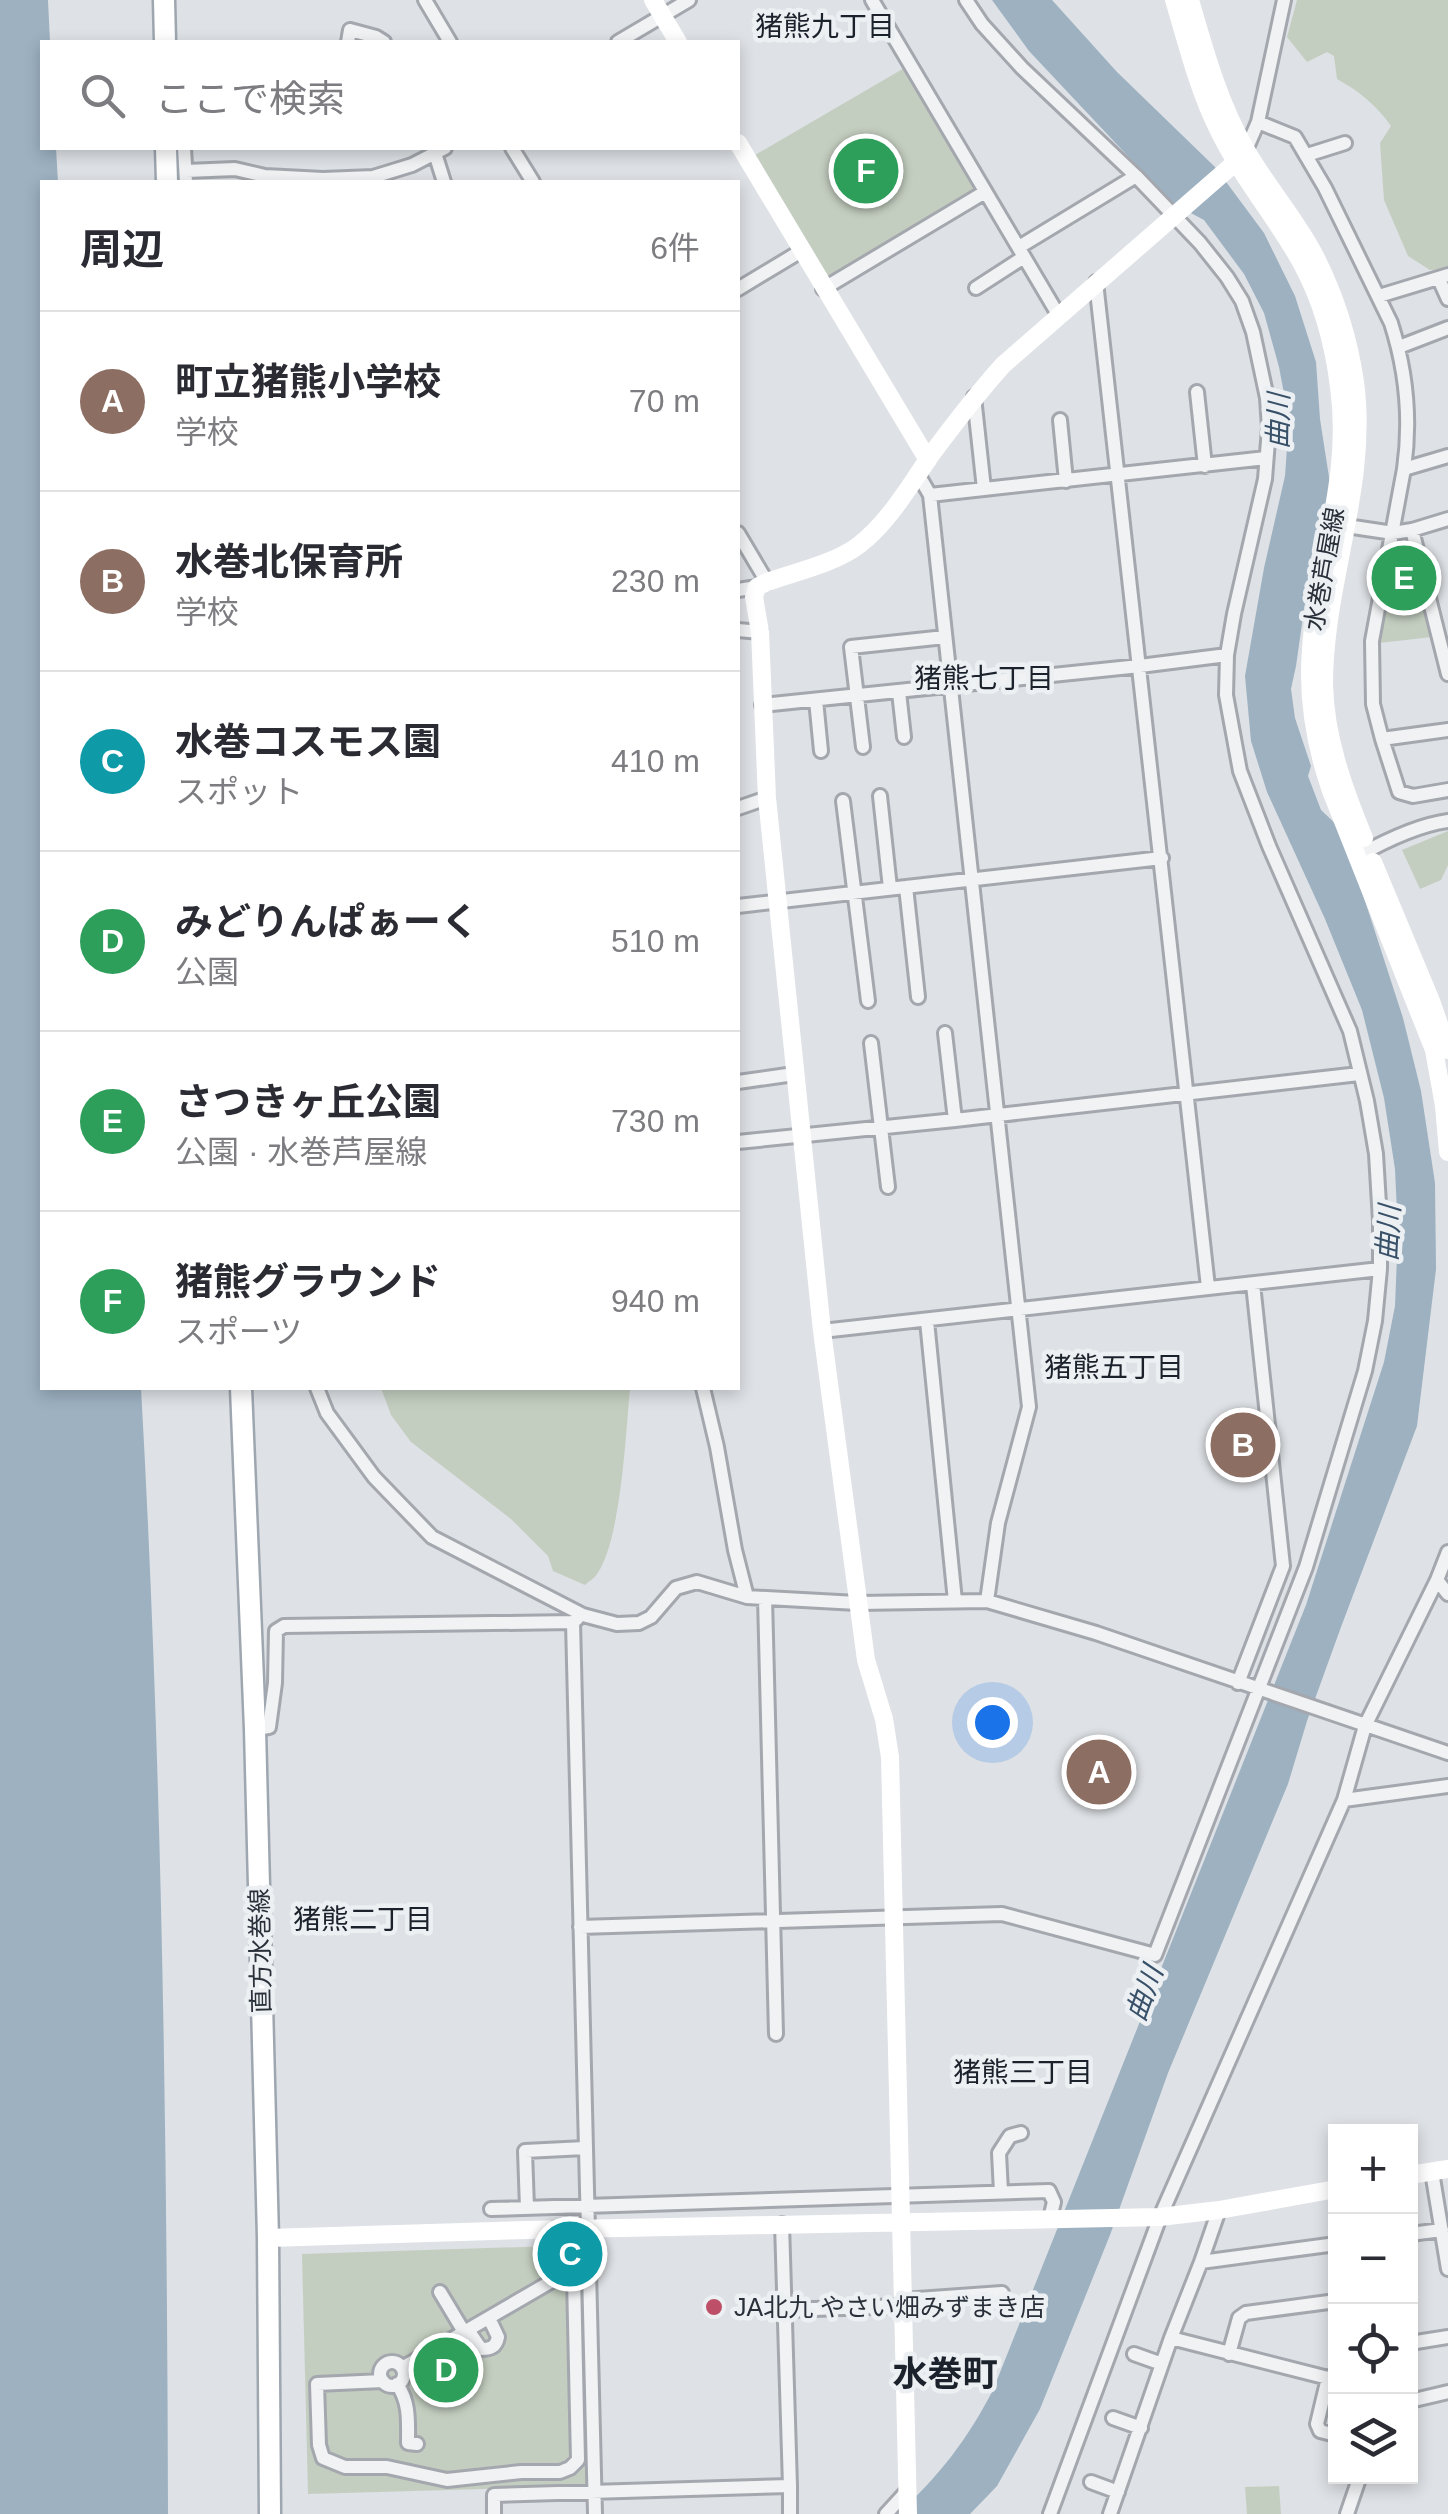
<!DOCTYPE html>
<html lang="ja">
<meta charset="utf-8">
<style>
:root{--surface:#fff;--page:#f7f7f7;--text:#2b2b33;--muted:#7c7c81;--line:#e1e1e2;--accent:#d93025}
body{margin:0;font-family:Helvetica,"Noto Sans JP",sans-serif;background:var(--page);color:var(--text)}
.controls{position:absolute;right:30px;bottom:30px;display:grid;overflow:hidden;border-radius:0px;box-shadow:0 5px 15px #0003}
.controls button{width:90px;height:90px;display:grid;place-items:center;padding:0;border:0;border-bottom:2px solid var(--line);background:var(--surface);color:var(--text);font:50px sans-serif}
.you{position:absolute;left:992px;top:1722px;width:35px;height:35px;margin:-25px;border:8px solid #fff;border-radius:50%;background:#1a73e8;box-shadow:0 0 0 15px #1a73e833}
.badge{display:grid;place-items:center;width:65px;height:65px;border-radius:50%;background:var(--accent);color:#fff;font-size:32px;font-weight:700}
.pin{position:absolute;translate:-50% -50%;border:5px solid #fff;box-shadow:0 2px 10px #0006}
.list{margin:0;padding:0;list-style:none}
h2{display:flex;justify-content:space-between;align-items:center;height:130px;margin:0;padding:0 40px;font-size:42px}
h2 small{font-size:32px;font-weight:400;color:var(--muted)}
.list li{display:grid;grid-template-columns:65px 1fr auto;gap:30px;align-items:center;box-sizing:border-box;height:180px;padding:0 40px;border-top:2px solid var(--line)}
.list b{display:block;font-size:38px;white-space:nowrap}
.list p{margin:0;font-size:32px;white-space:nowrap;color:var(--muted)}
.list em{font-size:32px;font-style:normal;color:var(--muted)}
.icon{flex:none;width:55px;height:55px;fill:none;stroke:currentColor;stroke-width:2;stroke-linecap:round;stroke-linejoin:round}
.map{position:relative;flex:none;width:1448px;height:2514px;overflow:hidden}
.search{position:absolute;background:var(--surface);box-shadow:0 5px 15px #0003;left:40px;top:40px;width:700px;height:110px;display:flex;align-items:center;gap:25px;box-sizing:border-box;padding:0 35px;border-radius:0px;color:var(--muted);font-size:38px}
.panel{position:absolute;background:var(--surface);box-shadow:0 5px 15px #0003;left:40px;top:180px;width:700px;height:1210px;border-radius:0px}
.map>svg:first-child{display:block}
.green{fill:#c4cec0}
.water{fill:#9db1c1}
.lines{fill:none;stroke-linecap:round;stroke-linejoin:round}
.street-casing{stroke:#a4a8ae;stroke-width:18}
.primary-casing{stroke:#9ea6b0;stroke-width:25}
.street{stroke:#f0f2f4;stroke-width:12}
.secondary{stroke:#fff;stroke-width:18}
.primary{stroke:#fff;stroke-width:20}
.poi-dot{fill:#bd5068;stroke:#edf0f3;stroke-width:4}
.labels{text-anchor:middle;stroke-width:9;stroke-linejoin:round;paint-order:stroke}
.street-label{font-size:25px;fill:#29303a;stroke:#edf0f3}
.poi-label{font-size:25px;fill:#29303a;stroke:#edf0f3;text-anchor:start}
.neighbourhood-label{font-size:28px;fill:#1b222b;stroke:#edf0f3}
.water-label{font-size:28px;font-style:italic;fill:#385169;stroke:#edf0f3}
.district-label{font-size:35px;font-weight:bold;fill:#1b222b;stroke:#edf0f3}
</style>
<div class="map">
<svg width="1448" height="2514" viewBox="0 0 1448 2514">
<rect width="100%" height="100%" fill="#dee1e5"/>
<path class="green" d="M1297 0H1448V269L1430 270 1408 256 1384 200 1380 143 1391 126C1377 106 1359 91 1337 79L1334 56 1327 52 1307 62 1287 37Z
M906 67 978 188 827 277 755 155Z
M1405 542 1411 550 1432 637 1379 643 1383 607 1398 547Z
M1448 831V865L1441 880 1420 889 1402 850Z
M381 1388H630C626 1431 621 1541 597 1574 594 1579 589 1581 585 1585L553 1571 548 1556 511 1519 411 1442 391 1415Z
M584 2245 591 2486 308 2494 302 2254Z
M1279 2486 1281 2514H1247L1245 2487Z"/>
<path class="water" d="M0 0H48L50 42H42V148H56L58 182H42V1388H141C162 1762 167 2139 168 2514H0Z
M992 0H1052L1117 72 1215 167 1264 233 1295 296 1316 362 1320 419 1331 490 1308 582 1296 666 1291 689 1295 718 1311 766 1308 776 1321 810 1342 830 1403 1018 1421 1091 1435 1183 1436 1269 1417 1426 1341 1627 1307 1721 1288 1784 1168 2073 1110 2235 1040 2409 997 2486 970 2514H898C940 2475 967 2440 993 2390L1306 1605 1384 1362 1395 1306 1398 1233 1395 1169 1384 1098 1362 1010 1325 919 1267 792 1251 741 1245 676 1264 568 1285 476 1289 420 1279 367 1264 313 1244 274 1204 220 1172 203 1029 51Z"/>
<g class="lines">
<g class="street-casing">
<path id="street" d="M425 0 450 42
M872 0 1059 316
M348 42 350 30 376 37 384 42
M618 42 689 0
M1258 122 1295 137 1325 188 1391 323C1406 370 1411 420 1404 469
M184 148 186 182
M512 148 533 182
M434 150 444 182
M1245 152 1258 122 1284 0
M1307 155 1345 143
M186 171 235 169 265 176 323 179 373 177 412 165 445 148
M1019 247 1136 176
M1439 279 1448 299
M1096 282 1208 1287
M976 288 1024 257
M738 289 801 251
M823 289 985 192
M1379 296 1448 275
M1399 347 1448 328
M1197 392 1205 466
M974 397 984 489
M1060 420 1066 481
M1448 456 1404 469 1372 641 1373 704 1382 739 1448 730
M919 476 930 495 1029 1407 998 1523 987 1601
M930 495 1266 458
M1340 525 1393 533 1412 530 1448 519
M1412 530 1448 674
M738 533 767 582
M738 590 757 587
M738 630 760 632
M899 692 904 737
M816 700 821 751
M762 705 1140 666 1227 655
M1382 739 1399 792 1413 796 1448 790
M863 747 851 647 945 637
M880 796 890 888
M843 801 868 1001
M738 808 767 798
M1358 856C1385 841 1418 825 1448 821
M906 887 918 997
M738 906 1162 858
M945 1033 955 1120
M871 1043 888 1187
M738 1082 794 1074
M738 1142 955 1120 1359 1074
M927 1321 955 1601
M822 1331 1380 1269
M317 1388 327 1413 374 1477 432 1537 583 1615 617 1624 639 1623 651 1617 676 1588 697 1582 747 1597 857 1603 987 1601 1096 1633 1448 1753
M703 1388 717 1447 735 1550 747 1597
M1437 1580 1448 1594
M765 1598 776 2034
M573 1622 595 2514
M1238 1683 1283 1566 1253 1284
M255 1729 269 1727 275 1683 276 1631 284 1626 573 1622 577 1619
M1344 1800 1448 1786
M580 1927 1002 1914 1155 1955 1306 1567 1365 1371 1375 1321 1380 1269V1221L1376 1154 1367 1101 1350 1031 1269 846 1240 771 1226 695 1227 655 1234 614 1265 479 1269 428 1267 398 1253 332 1242 301 1227 277 1200 243 1136 176 1022 68 982 24 966 0
M1432 2172 1448 2269
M1001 2192 999 2153 1010 2136 1021 2133
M527 2208 525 2151 585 2148
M491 2209 1049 2191 1054 2202 1050 2218
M1410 2234 1442 2230
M1201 2262 1336 2244
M440 2292 464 2332
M903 2300 1002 2293
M784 2310 902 2306
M468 2330 481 2349C491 2349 496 2347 498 2337L489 2318
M1171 2338 1328 2378 1336 2374
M1410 2343 1448 2337
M1134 2354 1162 2364
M1229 2354 1239 2318 1246 2313 1336 2301
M380 2374a12 12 0 1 1 24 0a12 12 0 1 1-24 0Z
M402 2368 564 2274 557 2264 555 2229
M1328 2378 1317 2424 1320 2431 1336 2435
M383 2381 317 2384 319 2445 323 2458 345 2467H387L447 2480 521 2472H560L570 2468 578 2460 574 2278
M397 2384C410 2403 408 2421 408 2443L417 2444
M1410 2401 1448 2392
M1113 2418 1141 2428
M1091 2482 1118 2492
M790 2486V2514
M494 2514V2495L790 2486 782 2224
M886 2514 907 2491
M1050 2514 1160 2217 1344 1800 1365 1726 1437 1580 1448 1552
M1110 2514 1171 2338 1201 2262 1219 2210
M1347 2514 1360 2476"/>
</g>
<g class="primary-casing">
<path id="primary" d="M164 0 165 42
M166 148 167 182
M241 1388 255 1729 268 2238 270 2514"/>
</g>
<use href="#street" class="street"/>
<path class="secondary" d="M653 0 678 42
M1174 0C1187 43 1198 89 1218 129 1241 177 1277 218 1302 264 1322 301 1334 346 1339 387 1352 478 1317 560 1311 649 1307 698 1315 745 1331 791L1434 1050 1444 1106 1448 1152
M1190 0C1205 52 1219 103 1246 150 1267 187 1297 220 1316 258 1335 296 1349 340 1355 382 1369 486 1324 581 1324 684 1325 738 1344 789 1364 838
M738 143 928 460
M1373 862 1431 1001 1448 1050
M1410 2175 1448 2169
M268 2238 526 2230 1160 2217 1219 2210 1336 2189
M908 2514 890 1757 884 1719 866 1660 822 1331 767 798 760 632 754 597 757 587 767 582C795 572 836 563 859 545 889 522 910 485 931 455 954 424 977 394 1003 365L1237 161"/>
<use href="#primary" class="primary"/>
</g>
<circle class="poi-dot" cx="714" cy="2307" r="10"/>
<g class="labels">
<g class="street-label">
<text transform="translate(1324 569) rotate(-80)" y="9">水巻芦屋線</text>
<text transform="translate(260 1951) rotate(-91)" y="9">直方水巻線</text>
</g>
<g class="poi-label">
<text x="734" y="2316">JA北九 やさい畑みずまき店</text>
</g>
<g class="neighbourhood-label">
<text x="825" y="36">猪熊九丁目</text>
<text x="984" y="688">猪熊七丁目</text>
<text x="1114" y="1377">猪熊五丁目</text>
<text x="363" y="1929">猪熊二丁目</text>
<text x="1023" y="2082">猪熊三丁目</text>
</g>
<g class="water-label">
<text transform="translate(1278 421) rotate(-89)" y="10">曲川</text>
<text transform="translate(1388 1233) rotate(-87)" y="10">曲川</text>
<text transform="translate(1144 1993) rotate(-70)" y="10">曲川</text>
</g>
<g class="district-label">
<text x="945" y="2386">水巻町</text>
</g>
</g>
</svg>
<div class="controls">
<button>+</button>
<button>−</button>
<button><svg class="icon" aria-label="locate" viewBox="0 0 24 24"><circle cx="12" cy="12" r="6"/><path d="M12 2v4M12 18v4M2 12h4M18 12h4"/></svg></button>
<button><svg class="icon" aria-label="layers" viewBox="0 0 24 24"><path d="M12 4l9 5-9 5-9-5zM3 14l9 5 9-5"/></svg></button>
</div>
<div class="you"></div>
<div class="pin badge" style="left:1099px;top:1772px;background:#8d6e63">A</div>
<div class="pin badge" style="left:1243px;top:1445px;background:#8d6e63">B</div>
<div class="pin badge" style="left:570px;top:2254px;background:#0f9aa8">C</div>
<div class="pin badge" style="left:446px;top:2370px;background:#2e9e5b">D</div>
<div class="pin badge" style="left:1404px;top:578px;background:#2e9e5b">E</div>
<div class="pin badge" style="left:866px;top:171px;background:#2e9e5b">F</div>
<div class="search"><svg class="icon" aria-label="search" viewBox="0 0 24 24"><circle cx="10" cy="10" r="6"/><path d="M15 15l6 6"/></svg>ここで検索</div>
<section class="panel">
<h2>周辺<small>6件</small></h2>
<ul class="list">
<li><span class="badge" style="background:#8d6e63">A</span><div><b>町立猪熊小学校</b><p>学校</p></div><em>70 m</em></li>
<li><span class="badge" style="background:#8d6e63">B</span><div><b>水巻北保育所</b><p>学校</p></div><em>230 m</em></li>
<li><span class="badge" style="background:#0f9aa8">C</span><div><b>水巻コスモス園</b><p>スポット</p></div><em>410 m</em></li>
<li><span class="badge" style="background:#2e9e5b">D</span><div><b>みどりんぱぁーく</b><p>公園</p></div><em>510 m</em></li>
<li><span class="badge" style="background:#2e9e5b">E</span><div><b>さつきヶ丘公園</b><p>公園 · 水巻芦屋線</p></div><em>730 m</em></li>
<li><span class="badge" style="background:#2e9e5b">F</span><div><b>猪熊グラウンド</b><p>スポーツ</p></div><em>940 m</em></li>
</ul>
</section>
</div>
